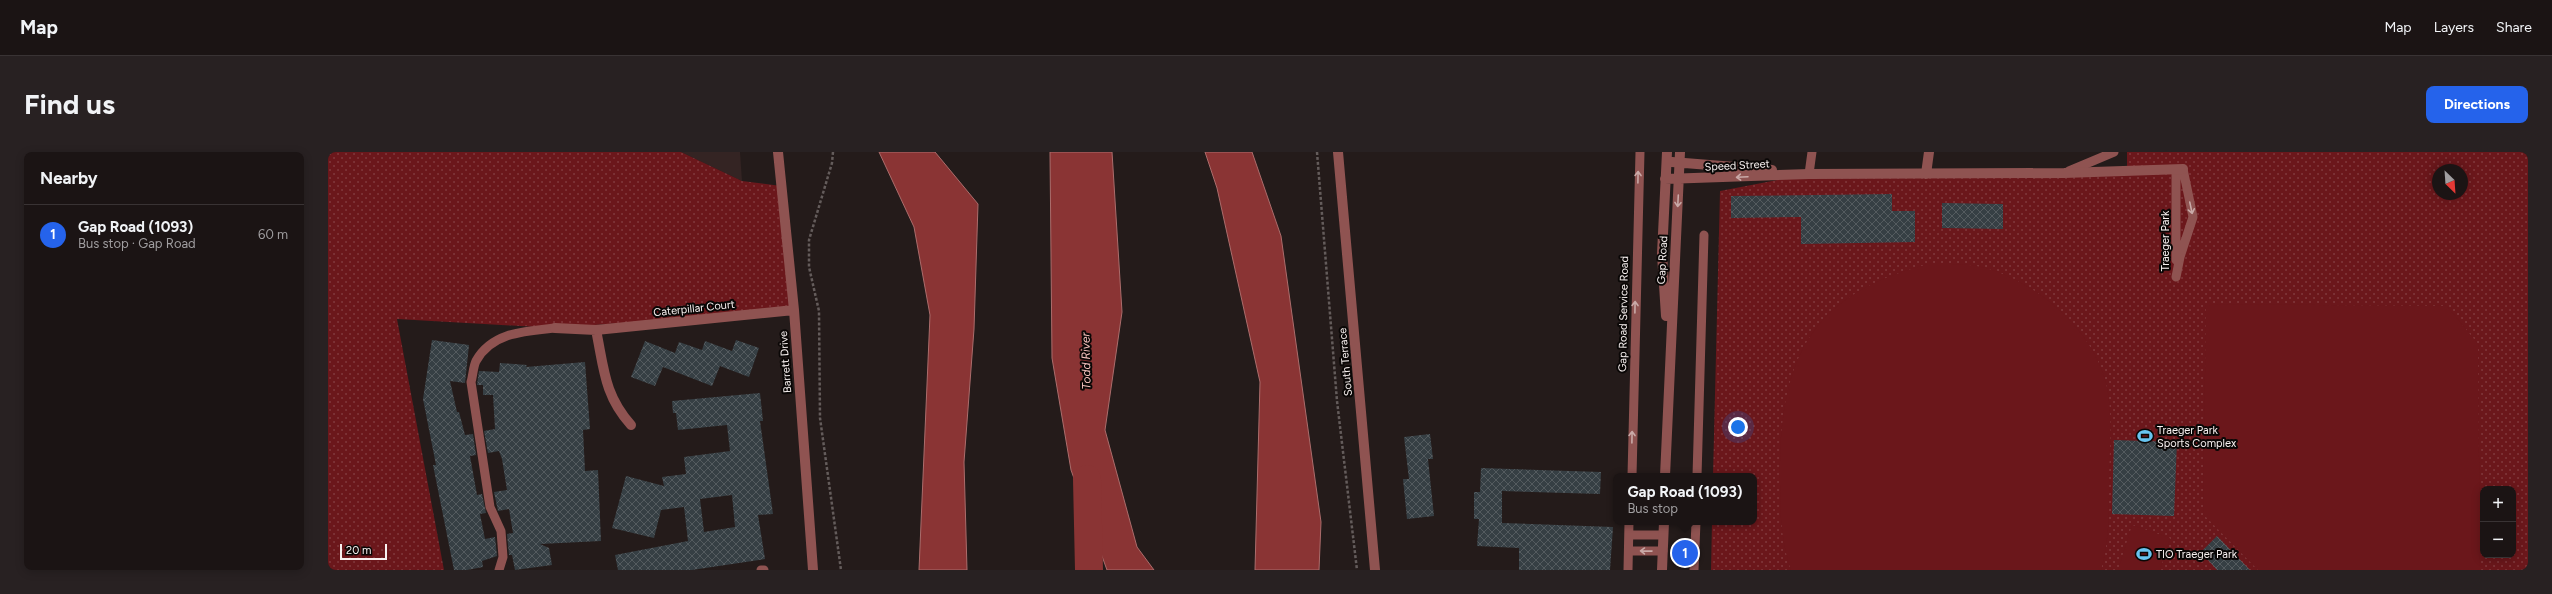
<!DOCTYPE html>
<meta charset="utf-8">
<style>
:root{--surface:#1b1414;--page:#282122;--text:#f1f3f6;--muted:#a09ea0;--line:#393334;--accent:#2563eb}
body{margin:0;font-family:Figtree,sans-serif;background:var(--page);color:var(--text)}
.controls{position:absolute;right:12px;bottom:12px;display:grid;overflow:hidden;border-radius:8px;box-shadow:0 2px 10px #0003}
.controls button{width:36px;height:36px;display:grid;place-items:center;padding:0;border:0;border-bottom:1px solid var(--line);background:var(--surface);color:var(--text);font:20px sans-serif}
.compass{position:absolute;left:2104px;top:12px;width:36px;height:36px;border-radius:50%;background:var(--surface);box-shadow:0 2px 10px #0003;rotate:155deg}
.scale{position:absolute;left:12px;bottom:10px;width:47px;box-sizing:border-box;padding-left:4px;border:2px solid #f8f1f0;border-top:0;font-size:11px;line-height:14px;white-space:nowrap;color:#f8f1f0;-webkit-text-stroke:3px #0a0706;paint-order:stroke}
.you{position:absolute;left:1410px;top:275px;width:14px;height:14px;margin:-10px;border:3px solid #fff;border-radius:50%;background:#1a73e8;box-shadow:0 0 0 6px #1a73e833}
.badge{display:grid;place-items:center;width:26px;height:26px;border-radius:50%;background:var(--accent);color:#fff;font-size:13px;font-weight:700}
.pin{position:absolute;translate:-50% -50%;border:2px solid #fff;box-shadow:0 1px 4px #0006}
.popup{position:absolute;left:1285px;top:321px;width:144px;height:52px;box-sizing:border-box;display:grid;place-content:center;border-radius:8px;background:var(--surface);filter:drop-shadow(0 1px 3px #0005);font-size:13px;white-space:nowrap;color:var(--muted)}
.popup b{font-size:15px;color:var(--text)}
.popup::after{content:'';position:absolute;left:50%;top:100%;margin-left:-8px;border:8px solid transparent;border-top-color:var(--surface)}
.list{margin:0;padding:0;list-style:none}
h2{display:flex;justify-content:space-between;align-items:center;height:52px;margin:0;padding:0 16px;font-size:17px}
h2 small{font-size:13px;font-weight:400;color:var(--muted)}
.list li{display:grid;grid-template-columns:26px 1fr auto;gap:12px;align-items:center;box-sizing:border-box;height:60px;padding:0 16px;border-top:1px solid var(--line)}
.list b{display:block;font-size:15px;white-space:nowrap}
.list p{margin:0;font-size:13px;white-space:nowrap;color:var(--muted)}
.list em{font-size:13px;font-style:normal;color:var(--muted)}
.map{position:relative;flex:none;width:2200px;height:418px;overflow:hidden;border-radius:8px}
header{display:flex;align-items:center;gap:24px;box-sizing:border-box;height:56px;padding:0 20px;background:var(--surface);border-bottom:1px solid var(--line)}
header strong{font-size:19px}
nav{display:flex;gap:22px;margin-inline-start:auto;font-size:14px}
.intro{display:flex;align-items:center;justify-content:space-between;box-sizing:border-box;height:96px;padding:0 24px}
h1{margin:0;font-size:28px}
.button{padding:10px 18px;border-radius:8px;background:var(--accent);color:#fff;font-size:14px;font-weight:700}
main{display:flex;gap:24px;padding:0 24px}
aside{flex:1;background:var(--surface);border-radius:8px;box-shadow:0 2px 10px #0003}
.map>svg:first-child{display:block}
.built{fill:#342423}
.grass{fill:url(#grass-dots);fill-rule:evenodd}
.pitch{fill:#6b171b}
.water{fill:#8a3434;stroke:#ab6d6c}
.lines{fill:none;stroke-linecap:round;stroke-linejoin:round}
.river{stroke:#8a3434;stroke-width:28}
.building{fill:url(#building-cross-hatch);fill-rule:evenodd}
.path{stroke:#645c5b;stroke-width:2.5;stroke-dasharray:3 2;stroke-linecap:butt}
.service{stroke:#8f5351;stroke-width:9}
.minor{stroke:#8f5351;stroke-width:10}
.tertiary{stroke:#8f5351;stroke-width:10}
.oneway{stroke:#c9aaa8}
.labels{text-anchor:middle;stroke-width:4;stroke-linejoin:round;paint-order:stroke}
.street-label{font-size:11px;fill:#f8f1f0;stroke:#0a0706}
.poi-label{font-size:11px;fill:#f8f1f0;stroke:#0a0706;text-anchor:start}
.water-label{font-size:12px;font-style:italic;fill:#f4c1bd;stroke:#0a0706}
</style>
<header>
<strong>Map</strong>
<nav><a>Map</a><a>Layers</a><a>Share</a></nav>
</header>
<div class="intro"><h1>Find us</h1><a class="button">Directions</a></div>
<main>
<aside>
<h2>Nearby<small></small></h2>
<ul class="list">
<li><span class="badge">1</span><div><b>Gap Road (1093)</b><p>Bus stop · Gap Road</p></div><em>60 m</em></li>
</ul>
</aside>
<div class="map">
<svg width="2200" height="418" viewBox="0 0 2200 418">
<defs>
<pattern id="grass-dots" width="8" height="8" patternUnits="userSpaceOnUse"><rect width="8" height="8" fill="#6b171b"/><path d="M2 2h.1M6 6h.1" fill="none" stroke="#81393c" stroke-width="1.8" stroke-linecap="round"/></pattern>
<pattern id="building-cross-hatch" width="8" height="8" patternUnits="userSpaceOnUse"><rect width="8" height="8" fill="#363f44"/><path d="M0 0l8 8M0 8l8-8" fill="none" stroke="#545b5f"/></pattern>
</defs>
<rect width="100%" height="100%" fill="#241b1a"/>
<path class="built" d="M353 0H412L414 29Z"/>
<path class="grass" d="M0 0H353L414 29 453 34 466 158 227 176 69 167 116 418H0Z
M1799 0H2200V418H1383L1384 370H1426V324H1385L1392 39 1481 22 1799 17ZM2110 18H2134V42H2110ZM2155 337H2185V403H2155Z"/>
<path class="pitch" d="M1601 112C1620 112 1640 111 1658 116 1711 132 1764 177 1778 231 1785 260 1782 292 1781 322 1781 354 1782 387 1773 418H1463C1451 383 1452 349 1452 313 1454 199 1488 141 1601 112Z
M1878 152 2119 154 2150 192 2152 418H1930L1875 362Z
M1804 373 1842 386 1832 418H1790Z"/>
<path class="water" d="M551 0H607L650 52 646 177 636 310 639 418H591L602 163 586 75Z
M722 0H784L794 160 777 278 809 395 826 418H779L743 318 724 206Z
M877 0H924L953 84 993 370 991 418H927L932 230 889 36Z"/>
<g class="lines">
<path class="river" d="M759 327 761 418"/>
</g>
<path class="building" d="M1564 42V59H1587V90L1473 92V65L1403 66V44Z
M1614 51 1675 52V77L1614 76Z
M104 188 141 193 137 231 122 229 129 260H131L137 283 145 282 148 303 142 304 149 343 154 342 158 361 152 362 157 387 167 385 169 404 154 409 155 415 139 418H126L105 313H108L95 247Z
M408 188 431 196 421 225 392 214 384 234 335 215 327 234 303 225 317 189 347 201 351 190 374 198 377 189 404 199Z
M257 210 262 277 255 278 257 319 270 318 273 389 212 392 221 396 224 413 187 418 184 403H181L179 382 185 381 181 357 170 359 166 340 179 338 174 307 171 299 160 301 156 279 167 277 165 243H155V233H149L151 219 171 220 172 211 199 213 198 215Z
M432 241 435 269H432L445 362 430 363 437 407 364 418H290L287 403 360 389 356 355 333 358 326 386 284 376 298 324 336 334 334 325 358 322 356 305 402 299 399 273 350 278 348 261H345L344 249ZM404 343 407 375 376 380 372 347Z
M1102 282 1105 307H1100L1106 364 1079 367 1075 327H1081L1076 285Z
M1786 288 1849 290 1846 364 1784 362Z
M1153 316 1273 320 1272 342 1174 339V371L1285 375 1282 418H1191V396L1149 394 1151 367H1146V340H1152Z
M1889 384 1922 418H1889L1873 400Z"/>
<g class="lines">
<path class="path" d="M505 0 504 11 481 88V115L491 159 492 266 513 418
M989 0 1009 249 1029 418"/>
<path class="service" d="M1848 18V108
M1741 19 1786 0
M1481 22 1484 0
M1848 125 1852 105 1865 65 1855 17
M1304 324 1312 0
M1369 324 1376 83
M1301 383H1335
M1301 399H1335
M171 418 175 405 173 379 162 355 143 230C145 224 145 215 148 209 164 180 198 179 227 176
M433 418H436
M1300 418 1301 370
M1366 418 1368 370"/>
<path class="minor" d="M450 0 466 158 485 418
M1344 10 1444 18
M1598 22 1601 0
M1337 27 1481 22 1736 21 1855 17
M1338 164 1334 102 1339 0
M227 176 268 178 466 158
M268 178C276 216 276 243 303 273
M1337 324 1352 0
M1334 418 1336 370"/>
<path class="tertiary" d="M1010 0 1047 418"/>
</g>
<defs><path id="oneway-shaft" d="M-6 0H5M1.5-3L5.5 0L1.5 3" fill="none" stroke-width="1.6" stroke-linecap="round" stroke-linejoin="round"/></defs>
<g class="oneway">
<use href="#oneway-shaft" transform="translate(1310 25) rotate(-89)"/>
<use href="#oneway-shaft" transform="translate(1414 25) rotate(177)"/>
<use href="#oneway-shaft" transform="translate(1350 49) rotate(93)"/>
<use href="#oneway-shaft" transform="translate(1863 56) rotate(78)"/>
<use href="#oneway-shaft" transform="translate(1307 155) rotate(-89)"/>
<use href="#oneway-shaft" transform="translate(1304 285) rotate(-89)"/>
<use href="#oneway-shaft" transform="translate(1318 399) rotate(-179)"/>
</g>
<defs>
<g id="stadium-bare" transform="scale(1.2)"><path d="M0-5a6.5 5 0 1 0 0 10a6.5 5 0 1 0 0-10ZM-3.5-1.8h7v3.6h-7Z" fill="#68c4f0" stroke="#0a0706" stroke-width="2.5" paint-order="stroke"/></g>
</defs>
<g fill-rule="evenodd">
<use href="#stadium-bare" x="1817" y="284"/>
<use href="#stadium-bare" x="1816" y="402"/>
</g>
<g class="labels">
<g class="street-label">
<text transform="translate(1409 13) rotate(-3)" y="4">Speed Street</text>
<text transform="translate(1837 89) rotate(-90)" y="4">Traeger Park</text>
<text transform="translate(1334 108) rotate(-87)" y="4">Gap Road</text>
<text transform="translate(366 156) rotate(-6)" y="4">Caterpillar Court</text>
<text transform="translate(1295 162) rotate(-89)" y="4">Gap Road Service Road</text>
<text transform="translate(457 210) rotate(-94)" y="4">Barrett Drive</text>
<text transform="translate(1017 210) rotate(-95)" y="4">South Terrace</text>
</g>
<g class="poi-label">
<text x="1829" y="282">Traeger Park<tspan x="1829" dy="13">Sports Complex</tspan></text>
<text x="1828" y="406">TIO Traeger Park</text>
</g>
<g class="water-label">
<text transform="translate(758 209) rotate(-91)" y="4">Todd River</text>
</g>
</g>
</svg>
<div class="controls">
<button>+</button>
<button>−</button>
</div>
<svg class="compass" viewBox="-18 -18 36 36"><path d="M0-13l5 13h-10z" fill="#e53935"/><path d="M0 13l5-13h-10z" fill="#a09ea0"/></svg>
<div class="scale">20 m</div>
<div class="you"></div>
<div class="pin badge" style="left:1357px;top:401px">1</div>
<div class="popup"><b>Gap Road (1093)</b>Bus stop</div>
</div>
</main>
